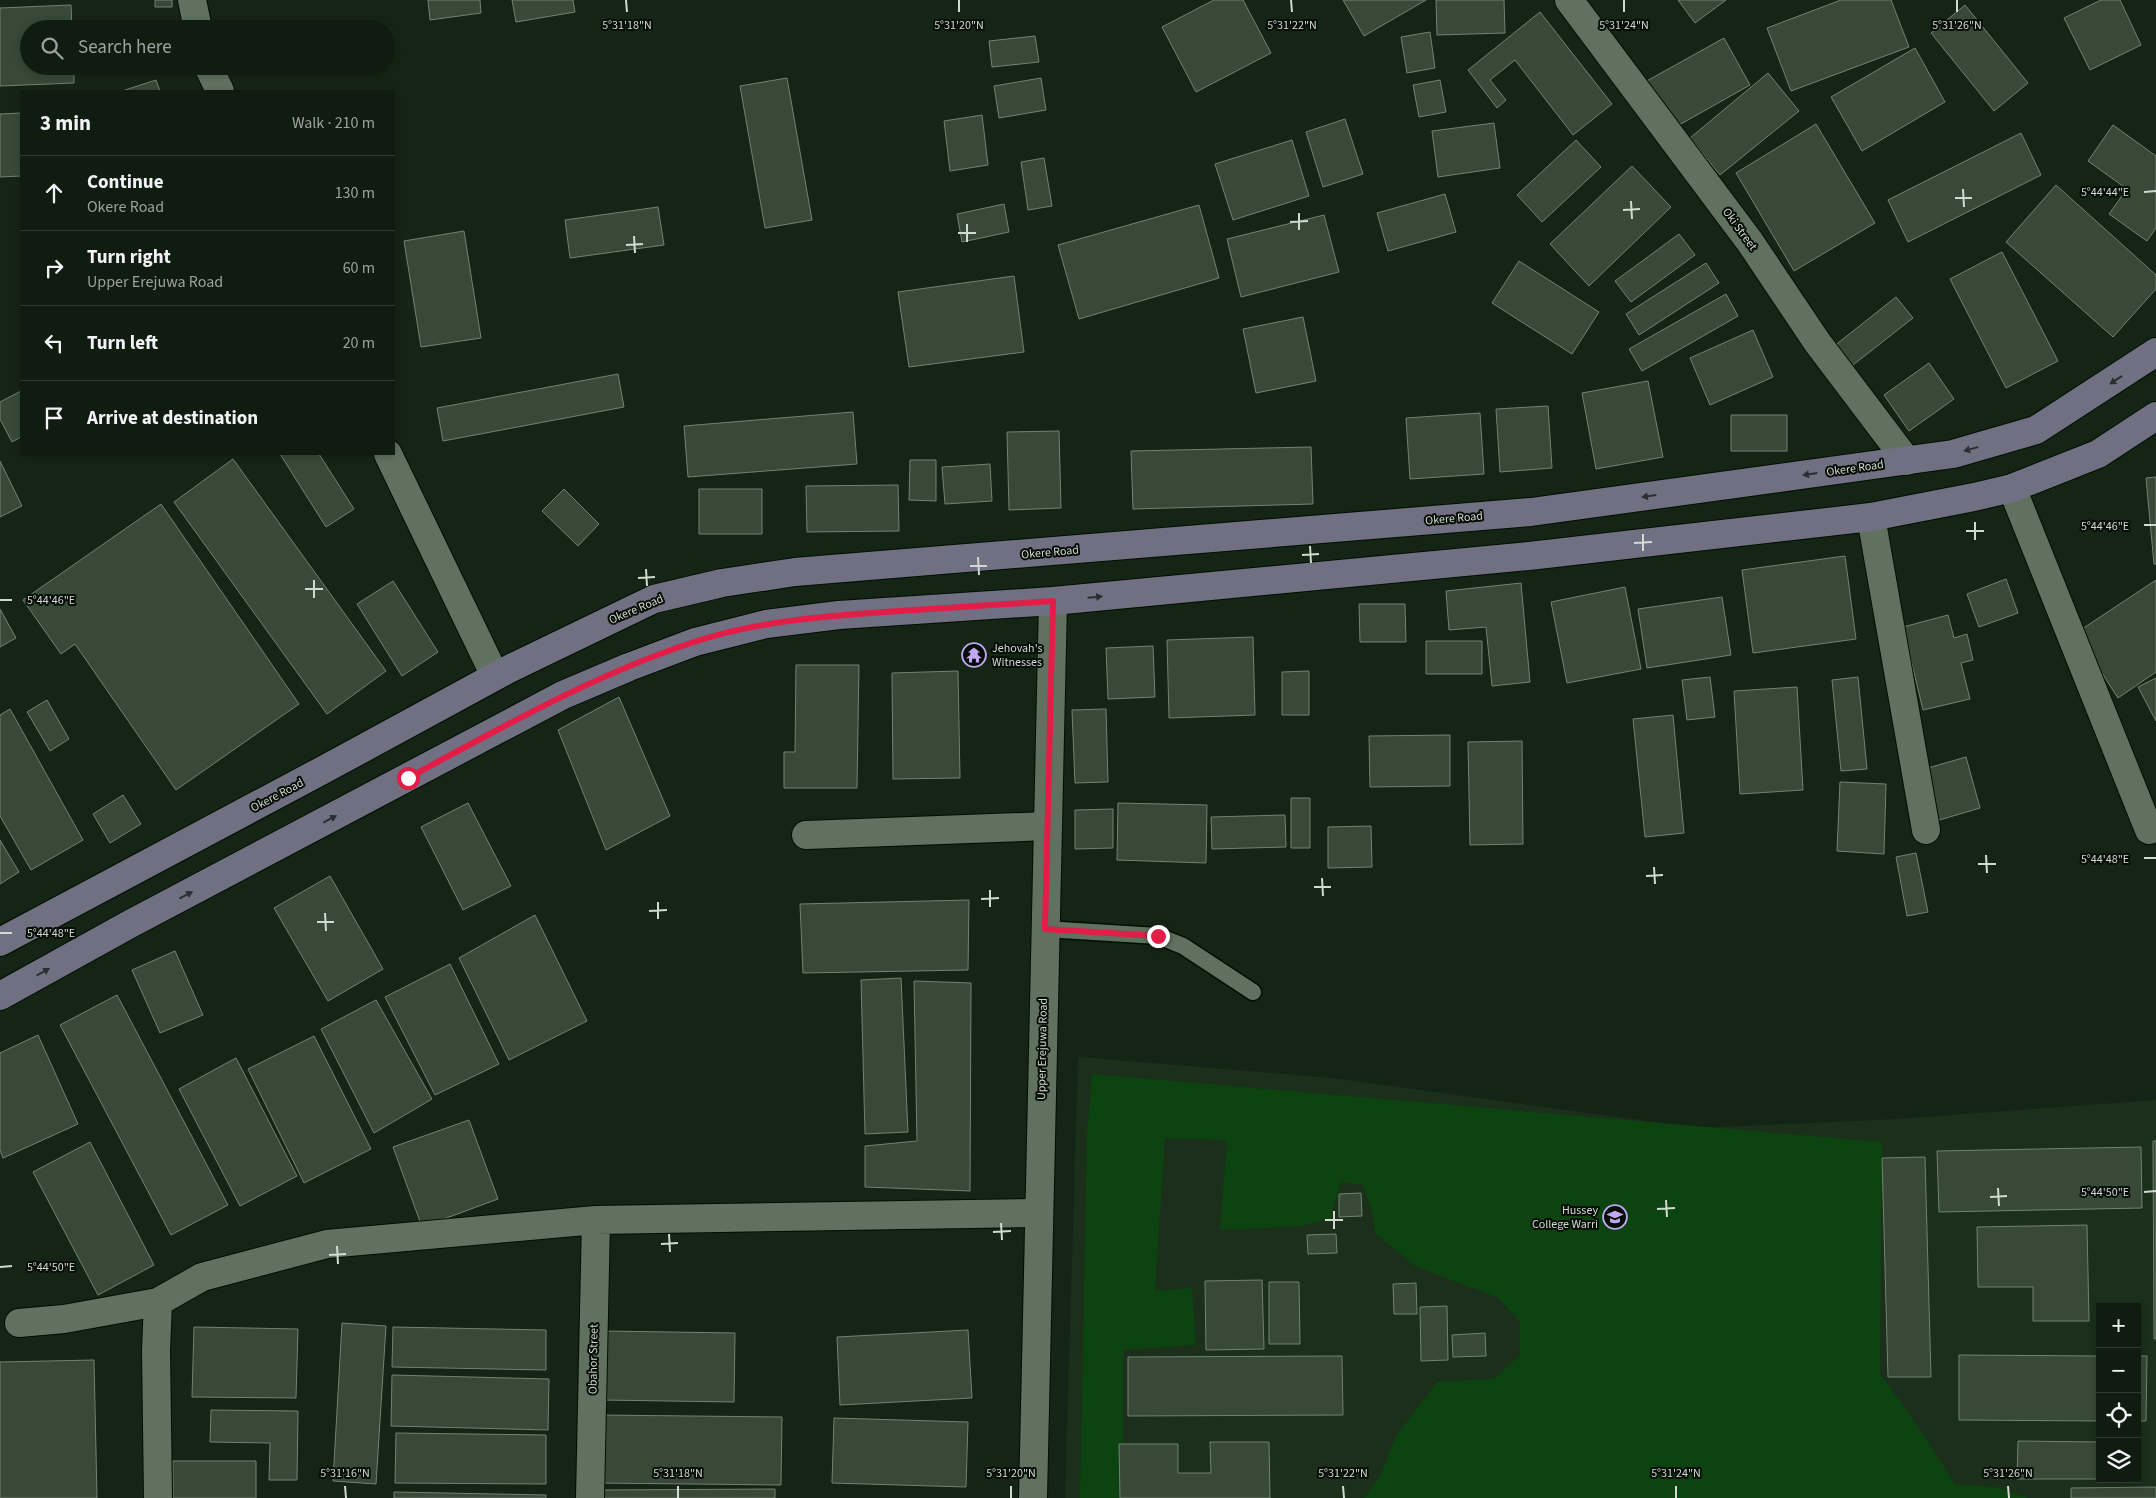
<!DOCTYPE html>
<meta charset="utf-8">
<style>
:root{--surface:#101c10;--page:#192519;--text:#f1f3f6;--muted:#9ca19f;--line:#303a30}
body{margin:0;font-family:"Source Sans 3",sans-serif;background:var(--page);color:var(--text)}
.controls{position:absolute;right:15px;bottom:15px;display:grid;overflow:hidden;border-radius:0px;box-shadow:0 2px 8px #0003}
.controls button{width:45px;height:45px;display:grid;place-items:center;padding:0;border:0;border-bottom:1px solid var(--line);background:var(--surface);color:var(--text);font:25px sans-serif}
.stop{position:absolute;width:15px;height:15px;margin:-11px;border:4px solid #e11d48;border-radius:50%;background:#fff}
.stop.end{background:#e11d48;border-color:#fff;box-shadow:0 1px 5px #0008}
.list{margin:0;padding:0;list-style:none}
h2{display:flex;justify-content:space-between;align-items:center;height:65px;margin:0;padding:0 20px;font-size:21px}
h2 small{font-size:16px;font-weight:400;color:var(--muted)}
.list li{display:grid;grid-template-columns:32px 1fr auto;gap:15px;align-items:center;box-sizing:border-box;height:75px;padding:0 20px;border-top:1px solid var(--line)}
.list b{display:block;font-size:19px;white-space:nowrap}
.list p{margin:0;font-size:16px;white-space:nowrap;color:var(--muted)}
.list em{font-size:16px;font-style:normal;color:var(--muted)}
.icon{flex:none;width:28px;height:28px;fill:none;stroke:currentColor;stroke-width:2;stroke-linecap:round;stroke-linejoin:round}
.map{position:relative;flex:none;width:2156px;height:1498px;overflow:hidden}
.search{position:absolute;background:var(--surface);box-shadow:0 2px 8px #0003;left:20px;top:20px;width:375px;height:55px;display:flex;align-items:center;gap:12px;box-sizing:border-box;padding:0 18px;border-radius:28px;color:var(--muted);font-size:19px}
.panel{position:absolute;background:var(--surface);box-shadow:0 2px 8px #0003;left:20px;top:90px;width:375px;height:365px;border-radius:0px}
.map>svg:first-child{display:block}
.built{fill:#1b2f1b;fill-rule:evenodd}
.green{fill:#0c4310}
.building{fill:#384937;stroke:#718470}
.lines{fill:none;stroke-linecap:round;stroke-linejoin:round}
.service-casing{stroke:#020e02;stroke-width:19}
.minor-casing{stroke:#020e02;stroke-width:30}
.tertiary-casing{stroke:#020e02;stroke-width:30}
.secondary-casing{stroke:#020e02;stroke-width:30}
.service{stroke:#60725f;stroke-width:16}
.minor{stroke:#60725f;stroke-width:28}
.tertiary{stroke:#60725f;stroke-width:28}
.secondary{stroke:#707082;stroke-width:28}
.oneway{fill:#2b2f31}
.route{stroke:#e11d48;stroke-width:6}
.ticks{fill:none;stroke:#d0dad0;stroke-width:2}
.labels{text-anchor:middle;stroke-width:4;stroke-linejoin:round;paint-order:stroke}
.street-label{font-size:12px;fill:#d0dad0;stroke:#060c06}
.poi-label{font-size:12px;fill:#d0dad0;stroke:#060c06;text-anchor:start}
.ticks-label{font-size:12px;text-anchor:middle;fill:#d0dad0;stroke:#060c06;stroke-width:4;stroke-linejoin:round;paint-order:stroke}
</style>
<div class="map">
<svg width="2156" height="1498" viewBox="0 0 2156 1498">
<rect width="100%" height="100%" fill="#152515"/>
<path class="built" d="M1078 1057 1332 1078 1699 1128 1897 1119 2156 1100V1498H1065ZM2100 1307H2137V1479H2100Z"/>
<path class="green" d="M1092 1074 1882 1142 1880 1374 1913 1419 1955 1484 1996 1487 2028 1498H1364L1380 1476 1396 1436 1437 1382 1494 1379 1520 1355V1322L1498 1298 1415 1266 1375 1233 1372 1211 1363 1185 1341 1182 1330 1219 1301 1226 1220 1230 1227 1140 1165 1138 1155 1291 1192 1288 1196 1345 1123 1350V1498H1080L1087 1135Z"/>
<path class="building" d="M155 0H172V7H155Z
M428 0H480L481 13 430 20Z
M512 0H573L575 12 516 22Z
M1214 0H1243L1271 53 1196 92 1162 27Z
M1343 0H1426L1364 36Z
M1436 0H1504L1505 33 1437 35Z
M1678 0H1726L1695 23Z
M1841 0H1891L1909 47 1791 91 1767 28Z
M2101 0H2120L2141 45 2090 70 2064 18Z
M71 5 72 29H29V66H74V83L0 86V8Z
M1965 5 2028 83 1994 111 1931 33Z
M1540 12 1612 104 1573 135 1515 60 1490 80 1506 100 1497 108 1468 70Z
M1430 32 1435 68 1407 73 1401 37Z
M1035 36 1039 62 992 67 989 41Z
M1724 38 1750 85 1672 129 1645 82Z
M1915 48 1945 102 1862 151 1831 97Z
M1768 73 1799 111 1720 175 1690 138Z
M787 78 812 220 765 228 740 86Z
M1041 78 1046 110 999 118 994 86Z
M156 80 160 91H122Z
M1440 80 1446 112 1419 117 1413 85Z
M21 113V176L0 177V114Z
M982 115 988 165 950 171 944 121Z
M1345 119 1363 174 1323 187 1306 132Z
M1494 123 1500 168 1438 177 1432 131Z
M1816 124 1875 223 1794 271 1736 173Z
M2113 125 2156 156V228L2147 241 2109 214 2127 189 2088 161Z
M2021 133 2041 175 1908 242 1888 200Z
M1292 140 1309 196 1233 220 1215 164Z
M1576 140 1601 167 1542 222 1517 195Z
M1044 158 1052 206 1028 210 1021 162Z
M1632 166 1671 207 1589 286 1550 244Z
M2056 185 2156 275V289L2113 337 2006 242Z
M1445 194 1456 232 1388 251 1377 213Z
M1004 204 1009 232 962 242 957 214Z
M1199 205 1219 278 1079 319 1058 245Z
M658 207 664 245 570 258 565 220Z
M1324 215 1339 272 1241 297 1227 239Z
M464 231 481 338 421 347 404 241Z
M1679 234 1695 255 1631 302 1615 281Z
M2002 252 2058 361 2006 388 1950 279Z
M1519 261 1599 312 1572 354 1492 303Z
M1706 263 1719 283 1639 335 1626 314Z
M1014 276 1024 352 909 367 898 292Z
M1726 294 1738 316 1642 371 1629 349Z
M1896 297 1913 318 1844 372 1828 351Z
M1303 317 1316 381 1256 393 1243 329Z
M1753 330 1773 377 1710 405 1690 358Z
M1929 363 1954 399 1909 431 1884 395Z
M618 374 624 407 443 441 437 408Z
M1648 381 1663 457 1596 469 1582 393Z
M21 391V437L12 442 0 419V402Z
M1548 406 1552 468 1500 472 1496 409Z
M853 412 857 464 688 477 684 426Z
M1480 413 1484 474 1410 479 1406 418Z
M1731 415H1787V451H1731Z
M1059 431 1061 508 1009 510 1007 432Z
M1311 447 1313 504 1133 509 1131 451Z
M280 454H319L354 509 326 527Z
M233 459 386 671 327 714 174 502Z
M910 460H936V501L909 500Z
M0 461 22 506 0 517Z
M990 464 992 501 945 504 942 467Z
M2156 477V564H2154L2146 478Z
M898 485 899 531 807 532 806 486Z
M564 489 599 524 578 546 542 511Z
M699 489H762V534H699Z
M161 504 299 704 176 790 75 644 61 654 23 600Z
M1845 556 1856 639 1753 653 1742 570Z
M2006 579 2018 613 1979 627 1967 594Z
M2156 580V672L2118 698 2076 633Z
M393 581 438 652 402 676 357 604Z
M1521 583 1530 682 1492 686 1486 627 1449 630 1446 591Z
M1625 587 1641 669 1567 683 1551 602Z
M1722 597 1731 655 1647 668 1638 609Z
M1359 604H1405L1406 642H1360Z
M0 609 16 638 0 647Z
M1948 615 1954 638 1967 634 1973 660 1961 663 1970 699 1923 710 1903 627Z
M1253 637 1255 715 1169 718 1167 640Z
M1426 641H1482V674H1426Z
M1153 646 1155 697 1108 699 1106 648Z
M796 665H859L857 788H784V752H795Z
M958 671 960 778 893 779 892 673Z
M1309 671V715H1282V672Z
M1710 677 1715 717 1687 720 1682 680Z
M1858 677 1867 769 1841 771 1832 680Z
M2156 678V721L2138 687Z
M1797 687 1803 790 1740 794 1734 691Z
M619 697 670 816 606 850 558 730Z
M47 700 69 739 50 751 27 712Z
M10 709 83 840 31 870 0 816V715Z
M1106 709 1108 782 1075 783 1072 710Z
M1673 715 1684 833 1645 837 1633 719Z
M1450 735V786L1370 787 1369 736Z
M1522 741 1523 844 1470 845 1468 742Z
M1966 757 1980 808 1936 821 1921 770Z
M1840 782 1886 784 1884 854 1837 851Z
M123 795 141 824 110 843 93 814Z
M1291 798H1310V848H1291Z
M468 803 511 886 463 910 421 827Z
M1118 803 1207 805 1206 863 1117 860Z
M1113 809V848L1075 849V810Z
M1285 815 1286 847 1212 849 1211 817Z
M1371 826 1372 867 1328 868V827Z
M0 840 19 872 0 884Z
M1916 853 1928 912 1907 916 1896 857Z
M330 876 383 969 328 1001 274 908Z
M969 900 968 970 803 973 800 904Z
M535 915 587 1021 509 1060 459 958Z
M175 951 203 1015 160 1033 132 970Z
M450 964 499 1064 435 1095 385 997Z
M901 978 908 1132 865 1134 861 980Z
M914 981 971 983 970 1191 865 1187V1146L917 1141Z
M117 995 228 1205 171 1235 60 1025Z
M376 1000 432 1099 374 1133 321 1029Z
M38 1035 78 1124 3 1158 0 1150V1053Z
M314 1036 371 1149 304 1183 248 1069Z
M236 1058 297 1176 240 1206 179 1089Z
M469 1120 498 1199 422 1227 393 1147Z
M2153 1141H2156V1339H2154Z
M90 1142 154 1265 98 1295 33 1172Z
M2141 1147 2142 1208 1939 1212 1937 1151Z
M1925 1157 1931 1377H1888L1882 1158Z
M1361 1193 1362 1216 1339 1217V1194Z
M2087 1225 2089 1321H2033V1287H1978L1977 1227Z
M1336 1234 1337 1253 1308 1254 1307 1235Z
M1262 1280 1264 1349 1206 1350 1205 1281Z
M1269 1282H1299L1300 1344H1269Z
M1416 1283 1417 1314H1394L1393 1284Z
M1447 1306 1448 1360 1421 1361 1420 1307Z
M342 1323 386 1326 376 1484 333 1481Z
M194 1327 298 1329 296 1398 192 1397Z
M393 1327 546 1330V1370L392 1367Z
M968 1330 972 1398 840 1405 837 1337Z
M603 1331 735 1333 734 1402 602 1400Z
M1485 1333 1486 1356 1453 1357 1452 1335Z
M1959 1355 2100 1356V1421L1959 1420Z
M1342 1356 1343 1415 1128 1416V1357Z
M2137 1356H2147L2146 1421H2137Z
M94 1360 97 1498H0V1362Z
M392 1375 549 1379 548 1430 391 1426Z
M211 1410 298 1411 297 1480H269L270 1443 210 1442Z
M599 1415 782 1417 781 1485 598 1483Z
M834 1418 968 1422 966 1487 832 1483Z
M396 1433 546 1435V1484L395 1483Z
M2018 1441 2100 1442V1479H2129H2017Z
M1210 1442H1269L1270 1498H1120L1119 1444H1178V1473H1211Z
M173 1461H256V1498H173Z
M2156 1487V1498H2071V1488Z
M775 1489V1498H604V1490Z
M394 1492 546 1495V1498H394Z"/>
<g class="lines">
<g class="service-casing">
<path id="service" d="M1045 929 1158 936 1183 946 1253 992"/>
</g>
<g class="minor-casing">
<path id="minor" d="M192 0 198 29
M1569 0 1750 242 1817 342 1907 461
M208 66 220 91
M388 454 495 676
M2012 488 2149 830
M1871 517 1926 830
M806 835 1048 826
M19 1323 64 1319 158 1302
M158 1498 156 1351 158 1302 202 1277 327 1244 596 1220 1038 1213
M590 1498 596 1220"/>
</g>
<g class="tertiary-casing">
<path id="tertiary" d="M1033 1498 1053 601"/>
</g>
<g class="secondary-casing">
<path id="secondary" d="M0 942 323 770 507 670 654 599 722 583 795 572 1531 512 1953 454 2036 430 2156 352
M0 996 130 924 563 695 629 667 695 642 766 624 839 615 1053 601 1529 556 1871 517 1974 497 2012 488 2098 454 2156 416"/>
</g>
<use href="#service" class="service"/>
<use href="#minor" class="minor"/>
<use href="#tertiary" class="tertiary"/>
<use href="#secondary" class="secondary"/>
</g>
<defs><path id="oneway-solid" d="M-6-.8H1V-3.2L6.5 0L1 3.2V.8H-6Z" transform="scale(1.25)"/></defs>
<g class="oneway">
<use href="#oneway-solid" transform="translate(2116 380) rotate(146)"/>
<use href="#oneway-solid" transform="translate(1971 449) rotate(164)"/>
<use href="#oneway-solid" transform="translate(1810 474) rotate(172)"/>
<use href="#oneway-solid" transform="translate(1649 496) rotate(172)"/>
<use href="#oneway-solid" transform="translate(1095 597) rotate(-5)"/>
<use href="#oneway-solid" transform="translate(330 819) rotate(-28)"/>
<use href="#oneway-solid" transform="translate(186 895) rotate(-28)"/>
<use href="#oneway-solid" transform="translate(43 972) rotate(-29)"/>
</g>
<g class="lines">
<path class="route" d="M408 778C501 728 593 675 694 642 760 620 830 616 899 611 950 608 1002 604 1053 601L1045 929 1158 936"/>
</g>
<path class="ticks" d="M626 0 627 12M959 0V12M1291 0 1292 12M1624 0V12M1957 0V12M1963 189 1964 207M2144 192 2156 191M1955 198H1972M1631 201 1632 219M1623 210 1640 209M1299 213V230M1290 222 1308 221M967 224V242M958 233H976M634 236 635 253M626 245 643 244M1975 522V540M2144 525H2156M1966 531H1984M1643 534V551M1634 543 1652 542M1310 546 1311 563M1302 555 1319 554M978 557 979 575M970 566H987M646 569 647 586M638 578 655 577M314 580V598M305 589H323M0 600H12M1986 855 1987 873M2144 858H2156M1978 864H1996M1654 867 1655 884M1646 876 1663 875M1322 878 1323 896M1314 887H1331M990 890V907M981 899 999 898M658 902V919M649 911 667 910M325 913 326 931M317 922H334M0 933H12M1998 1188 1999 1206M2144 1192 2156 1191M1990 1197 2007 1196M1666 1200 1667 1217M1657 1209 1675 1208M1334 1211V1229M1325 1220H1343M1001 1223 1002 1240M993 1232 1011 1231M669 1234 670 1252M661 1244 678 1243M337 1246 338 1264M329 1255 346 1254M0 1267 12 1266M345 1486 346 1498M678 1486V1498M1011 1486V1498M1343 1486 1344 1498M1676 1486V1498M2008 1486 2009 1498"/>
<defs>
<g id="temple-ring" transform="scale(1.25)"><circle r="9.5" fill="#060c06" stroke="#c2a8f3" stroke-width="1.5"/><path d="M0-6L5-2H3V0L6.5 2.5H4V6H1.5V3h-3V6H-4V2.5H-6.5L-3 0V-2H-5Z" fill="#c2a8f3"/></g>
<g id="university-ring" transform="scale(1.25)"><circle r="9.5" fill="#060c06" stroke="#c2a8f3" stroke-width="1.5"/><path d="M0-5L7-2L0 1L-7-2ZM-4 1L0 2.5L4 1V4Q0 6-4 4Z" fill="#c2a8f3"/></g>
</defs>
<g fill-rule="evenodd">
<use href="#temple-ring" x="974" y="655"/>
<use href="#university-ring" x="1615" y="1217"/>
</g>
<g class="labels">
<g class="street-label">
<text transform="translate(1740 229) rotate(54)" y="4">Oki Street</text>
<text transform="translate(1855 468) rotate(-8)" y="4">Okere Road</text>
<text transform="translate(1454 518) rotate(-5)" y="4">Okere Road</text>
<text transform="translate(1050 552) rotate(-5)" y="4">Okere Road</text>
<text transform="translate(636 609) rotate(-23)" y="4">Okere Road</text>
<text transform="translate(277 795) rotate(-28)" y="4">Okere Road</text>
<text transform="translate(1042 1049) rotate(-89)" y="4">Upper Erejuwa Road</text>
<text transform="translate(593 1359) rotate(-89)" y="4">Obahor Street</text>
</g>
<g class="poi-label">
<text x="992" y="652">Jehovah's<tspan x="992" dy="14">Witnesses</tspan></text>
<text x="1598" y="1214" text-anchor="end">Hussey<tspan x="1598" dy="14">College Warri</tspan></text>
</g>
</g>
<g class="ticks-label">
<text x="627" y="29">5°31'18"N</text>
<text x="959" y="29">5°31'20"N</text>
<text x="1292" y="29">5°31'22"N</text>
<text x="1624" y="29">5°31'24"N</text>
<text x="1957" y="29">5°31'26"N</text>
<text x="2105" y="196">5°44'44"E</text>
<text x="2105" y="530">5°44'46"E</text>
<text x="51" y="604">5°44'46"E</text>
<text x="2105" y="863">5°44'48"E</text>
<text x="51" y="937">5°44'48"E</text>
<text x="2105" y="1196">5°44'50"E</text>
<text x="51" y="1271">5°44'50"E</text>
<text x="345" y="1477">5°31'16"N</text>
<text x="678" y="1477">5°31'18"N</text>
<text x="1011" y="1477">5°31'20"N</text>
<text x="1343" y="1477">5°31'22"N</text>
<text x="1676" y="1477">5°31'24"N</text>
<text x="2008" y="1477">5°31'26"N</text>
</g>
</svg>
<div class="controls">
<button>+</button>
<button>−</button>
<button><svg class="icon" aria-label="locate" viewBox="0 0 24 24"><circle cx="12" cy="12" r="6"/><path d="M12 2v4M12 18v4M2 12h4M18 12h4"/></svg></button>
<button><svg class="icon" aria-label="layers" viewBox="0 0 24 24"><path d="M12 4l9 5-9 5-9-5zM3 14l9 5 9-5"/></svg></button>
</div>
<div class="stop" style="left:408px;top:778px"></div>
<div class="stop end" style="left:1158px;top:936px"></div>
<div class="search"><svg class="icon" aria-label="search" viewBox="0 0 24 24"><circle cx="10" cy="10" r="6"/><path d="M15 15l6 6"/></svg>Search here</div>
<section class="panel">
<h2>3 min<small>Walk · 210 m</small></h2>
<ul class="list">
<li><svg class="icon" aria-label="ahead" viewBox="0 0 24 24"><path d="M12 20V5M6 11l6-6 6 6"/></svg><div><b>Continue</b><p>Okere Road</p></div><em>130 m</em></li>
<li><svg class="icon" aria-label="right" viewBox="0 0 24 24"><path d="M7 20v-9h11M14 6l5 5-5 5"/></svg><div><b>Turn right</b><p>Upper Erejuwa Road</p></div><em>60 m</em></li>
<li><svg class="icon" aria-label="left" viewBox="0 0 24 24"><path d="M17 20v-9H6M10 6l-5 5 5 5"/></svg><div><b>Turn left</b></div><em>20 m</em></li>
<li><svg class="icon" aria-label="arrive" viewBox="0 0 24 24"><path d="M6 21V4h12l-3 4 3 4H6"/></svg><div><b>Arrive at destination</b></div></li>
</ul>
</section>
</div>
